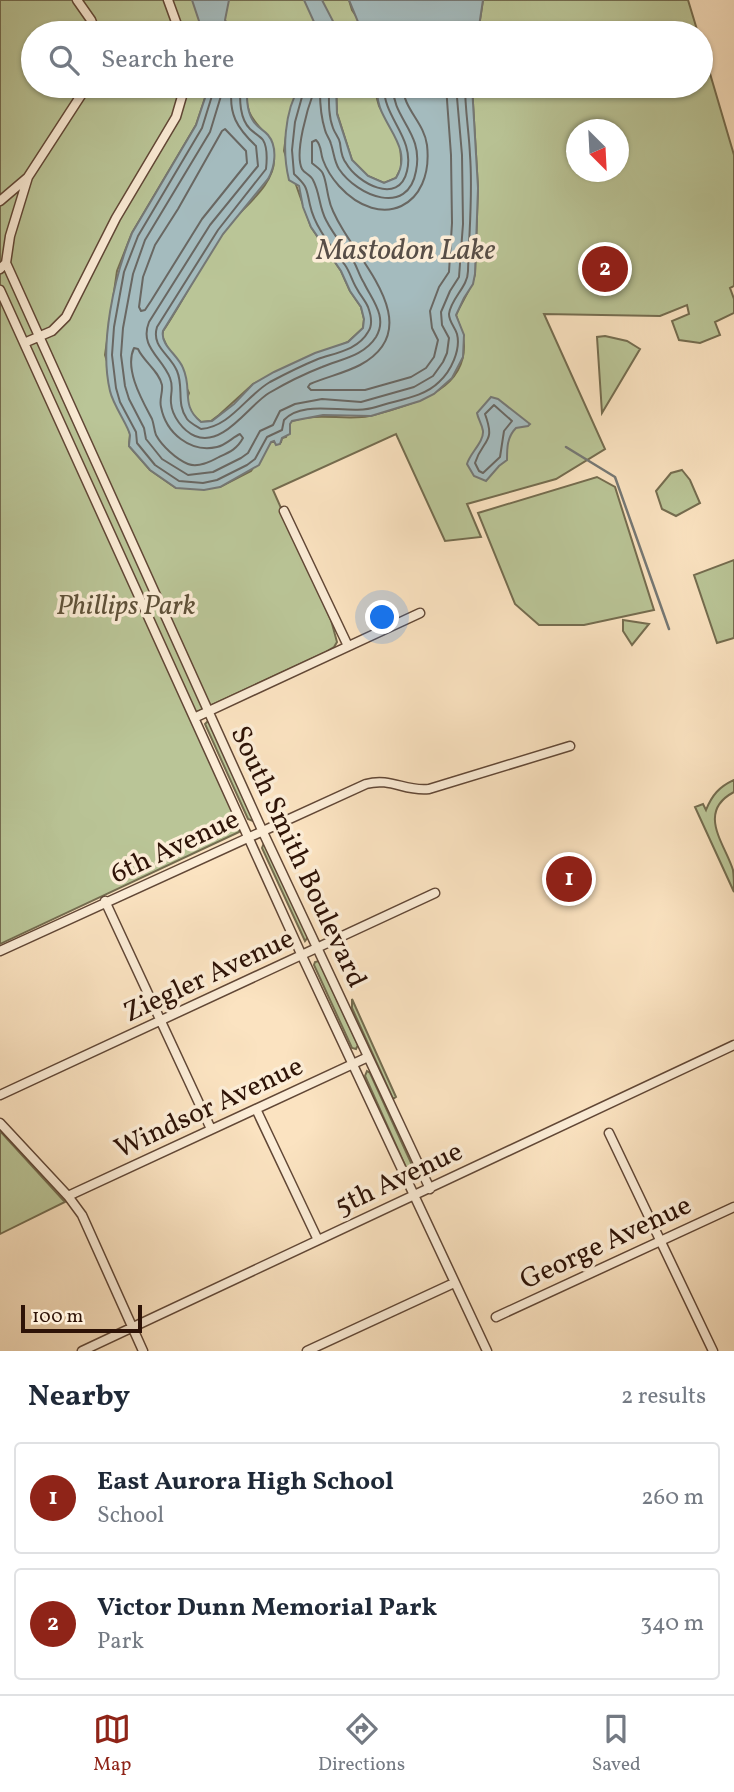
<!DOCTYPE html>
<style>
:root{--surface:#fff;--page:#f6f6f7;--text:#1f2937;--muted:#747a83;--line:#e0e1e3;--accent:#8f2418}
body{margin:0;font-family:Vollkorn,serif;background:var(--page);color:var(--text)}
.compass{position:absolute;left:566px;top:119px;width:63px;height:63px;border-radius:50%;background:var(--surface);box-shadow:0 2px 5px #0004;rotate:156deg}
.scale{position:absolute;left:21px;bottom:18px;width:121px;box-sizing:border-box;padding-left:7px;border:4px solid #2e1307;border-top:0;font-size:19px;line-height:24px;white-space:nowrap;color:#2e1307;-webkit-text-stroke:5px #fcedd7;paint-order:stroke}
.you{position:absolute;left:383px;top:618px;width:24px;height:24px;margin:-18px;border:5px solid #fff;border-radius:50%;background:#1a73e8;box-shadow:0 0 0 10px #1a73e833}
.badge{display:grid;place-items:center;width:46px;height:46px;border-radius:50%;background:var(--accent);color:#fff;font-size:23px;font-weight:700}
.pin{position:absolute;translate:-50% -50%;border:4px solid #fff;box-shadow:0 2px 7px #0006}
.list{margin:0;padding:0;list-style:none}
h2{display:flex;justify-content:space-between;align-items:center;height:91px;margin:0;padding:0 28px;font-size:30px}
h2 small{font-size:23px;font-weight:400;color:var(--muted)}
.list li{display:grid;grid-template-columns:46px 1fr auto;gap:21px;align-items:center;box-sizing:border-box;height:112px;margin:0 14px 14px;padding:0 14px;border:2px solid var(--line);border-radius:7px}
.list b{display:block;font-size:26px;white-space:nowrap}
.list p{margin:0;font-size:23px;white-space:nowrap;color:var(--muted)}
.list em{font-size:23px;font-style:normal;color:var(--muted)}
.icon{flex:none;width:38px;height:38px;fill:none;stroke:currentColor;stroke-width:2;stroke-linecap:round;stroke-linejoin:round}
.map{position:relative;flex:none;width:734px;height:1351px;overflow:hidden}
.search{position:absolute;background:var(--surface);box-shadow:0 2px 5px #0004;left:21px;right:21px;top:21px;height:77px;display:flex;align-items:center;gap:18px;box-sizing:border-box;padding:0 24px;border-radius:38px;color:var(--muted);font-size:26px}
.sheet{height:343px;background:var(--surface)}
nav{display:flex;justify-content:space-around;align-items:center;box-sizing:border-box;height:98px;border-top:2px solid var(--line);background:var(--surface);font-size:19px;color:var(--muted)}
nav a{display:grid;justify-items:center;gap:4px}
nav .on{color:var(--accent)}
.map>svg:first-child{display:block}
.green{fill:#bac597;stroke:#746c4f;stroke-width:2;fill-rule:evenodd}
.water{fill:#a4bbbe;stroke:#757875;stroke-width:2}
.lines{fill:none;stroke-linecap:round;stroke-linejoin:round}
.shore{stroke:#696762;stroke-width:2}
.stream{stroke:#757875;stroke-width:2.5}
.minor-casing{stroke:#614736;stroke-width:11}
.minor{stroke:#fcedd7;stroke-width:8}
.labels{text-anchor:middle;stroke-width:7;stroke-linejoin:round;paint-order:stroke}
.park-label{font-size:28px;font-style:italic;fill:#5f5139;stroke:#fcedd7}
.street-label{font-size:28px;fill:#2e1307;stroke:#fcedd7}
.water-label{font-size:30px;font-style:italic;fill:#574e47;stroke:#fcedd7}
</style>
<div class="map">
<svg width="734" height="1351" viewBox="0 0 734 1351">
<rect width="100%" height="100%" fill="#fbe3c1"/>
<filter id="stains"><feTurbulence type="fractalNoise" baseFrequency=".00286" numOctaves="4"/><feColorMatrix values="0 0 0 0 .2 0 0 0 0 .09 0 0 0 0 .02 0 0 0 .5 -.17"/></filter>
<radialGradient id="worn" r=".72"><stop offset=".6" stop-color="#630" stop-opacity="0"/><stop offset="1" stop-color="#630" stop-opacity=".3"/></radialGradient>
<path class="green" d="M0 0H349L352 10 368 33H33V86H209L196 125 132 233 117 271 105 355 130 434 129 446 150 470 176 488 220 487 251 471 271 442H281L282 438 286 437 289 424 292 421C316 413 337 419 362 417 371 417 379 413 388 411 420 401 464 388 464 346 464 334 459 325 456 315 462 301 472 288 475 274L478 188 472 86H701V43L734 155V286L730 288 734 299V313L715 322 720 335 700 343 679 340 672 321 689 314 687 305 660 316 544 314 605 449 556 479 467 504 481 537 445 541 396 434 273 490 331 620 337 642 334 647 324 653 190 715 240 827 239 832 0 944ZM576 130H618V172H576Z
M483 0H688L698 33H478Z
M248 86H300L288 121 284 151 311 227 341 271 350 291 361 307 364 319 363 328 348 342 253 384 219 415 211 421 201 422 193 415 186 401 189 393 162 336 163 331C188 294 206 252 235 218 250 202 276 181 274 157 272 124 240 127 248 86Z
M336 86H378L376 95 379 106 400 145 401 158V168L396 178 384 183 368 176 352 160 337 113Z
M605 336 627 341 640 349 602 413 597 337Z
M682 470 690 480 700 503 676 516 662 509 656 491 671 473Z
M597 477 615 487 654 610 584 625H539L515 604 478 513Z
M734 560V638L717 643 694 575Z
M623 620 649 624 632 645 623 631Z
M209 720 254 820 253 821 248 819 205 724Z
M734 780V792C696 812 725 844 733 870 734 877 734 885 734 892L695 807 703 804 706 810C712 795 719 787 734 780Z
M264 843 308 937 305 941 262 848Z
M319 961 358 1045 356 1049 352 1048 314 965 315 962Z
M352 999 396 1097 393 1099 352 1008Z
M367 1071 370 1073 418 1178 416 1182 412 1181 365 1076Z
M0 1131 65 1202 0 1234Z"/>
<path class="water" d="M192 0H229L225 20 233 33H203Z
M304 0H322L335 25 337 33H319Z
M349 0H483L478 33H369L358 22Z
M209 86H248C246 96 247 110 252 119 256 127 263 129 268 135 278 147 275 167 268 179L223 234 163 331C160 345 178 355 183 368 193 390 180 405 201 422L212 421 234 404 253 384 274 372 315 353 348 342 363 328 364 319 361 307 350 291 341 271 311 227 303 207 299 186 289 180C282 152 284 111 300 86H336L337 114 352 160 368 176 384 183 396 178C417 143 371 120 378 86H472L478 188 475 274 473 284 464 298 456 315 464 335 463 357 452 378 434 394 420 401 371 416 323 415 292 421 290 424V434L282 438 280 444 276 445 274 441 271 442 259 465 220 487 204 490 176 488 150 470 129 446C129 442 130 439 130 435 129 427 113 405 110 391 99 345 114 277 132 233L196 125Z
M491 397 498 399 530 424 528 426 516 428C507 437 507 448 507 460L499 466 486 481 474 476 467 464C470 453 484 442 483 431 482 424 478 419 477 413Z"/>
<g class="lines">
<path class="shore" d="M215 86 202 128 138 236 124 272 114 327 112 355 116 388 120 402 136 432 137 443 155 465 179 481 203 483 217 480 247 465 255 459 267 437 282 430 284 420C304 398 349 416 376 407 396 400 423 398 439 382 451 371 461 350 457 334 455 327 449 322 449 314 451 298 468 287 468 271 469 232 473 194 470 155 469 132 465 109 465 86
M224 86 210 132 145 240 133 274 123 328 121 355 125 386 129 399 144 428 146 439 162 459 188 475 213 472 241 458 248 453 260 431 273 425 280 411 295 404 322 399 361 402 414 387 433 376 443 362 447 353 449 338 442 325 441 312 450 291 459 277 463 224 462 155 456 86
M232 86C228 114 237 128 256 146L258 166 210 225 149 322C139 347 162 357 170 378 174 388 170 394 171 403 172 416 183 431 195 436 223 448 249 405 269 393 286 383 304 374 322 367 341 359 364 356 376 337 388 317 372 300 364 283 360 277 358 270 355 264 346 249 334 236 326 220 319 207 320 193 313 180 311 175 304 173 302 169 294 153 308 107 314 91L318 89 320 92C320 105 321 117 325 130 326 135 330 139 331 144 334 153 334 161 339 169 357 196 408 217 416 171 424 132 392 119 393 86
M241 86C239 100 240 119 250 129 254 133 260 136 263 140 268 148 267 160 266 169L218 230 157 327C151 347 170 354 177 371 184 387 176 404 187 419 190 423 196 426 201 429 230 427 246 396 270 382 285 374 301 366 318 359 335 353 358 350 368 332 373 325 371 315 368 307 365 300 360 295 357 289 352 281 350 272 345 265 332 247 315 228 310 205 306 188 308 187 294 174L292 150 295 122 305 86
M329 86C329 100 328 115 333 128 335 134 339 137 340 143 341 150 341 157 346 163 357 183 399 206 407 171 415 137 383 118 384 86
M403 86C403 109 424 122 427 145 434 207 381 232 339 186 331 177 327 171 323 160 320 152 322 146 316 140L312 142V163C315 166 322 170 323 174 326 180 327 192 329 199 331 211 339 223 345 233 369 272 423 331 360 365 345 373 326 377 310 384L308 387 311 390H365L411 377 426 368 434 357 438 340 432 328 430 311 439 287 449 272 452 223 451 155 446 86
M225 129 246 151 247 163 202 219 151 301 145 310 141 311 139 307 143 277 155 245 178 209 222 131Z
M134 348 138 349C144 362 159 371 162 385 163 393 159 399 161 407 166 433 190 453 217 447 226 445 233 437 240 434L243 438C237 449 230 452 219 457 210 462 198 468 188 464 176 459 162 446 156 435 154 430 154 424 152 419 142 400 124 369 134 348Z
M494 405 512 421 504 431 500 457 483 473 479 471 475 463C483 438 496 444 485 414Z"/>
<path class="stream" d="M566 447 615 477 669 629"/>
<g class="minor-casing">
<path id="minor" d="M77 0 91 20 96 33
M168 0 180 33
M0 201 27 178
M6 263 262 830 430 1189
M0 269 6 263 10 236 28 177 87 86
M0 290 302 956 487 1351
M24 343 52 331 66 317 116 218 176 117 185 86
M284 511 348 646
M194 718 420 613
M105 901 211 1129
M0 951 366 784C391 777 405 792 429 789L570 746
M0 1095 435 893
M256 1109 318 1240
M0 1123 68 1196 82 1215 143 1351
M609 1133 713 1351
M68 1196 368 1057
M496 1317 734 1207
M82 1351 734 1045
M307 1351 454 1283"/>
</g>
<use href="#minor" class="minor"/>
</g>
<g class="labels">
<g class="park-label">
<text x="126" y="614">Phillips Park</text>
</g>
<g class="street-label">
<text transform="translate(174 845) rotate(-25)" y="10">6th Avenue</text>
<text transform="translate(300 856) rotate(65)" y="10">South Smith Boulevard</text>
<text transform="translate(208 974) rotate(-25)" y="10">Ziegler Avenue</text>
<text transform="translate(208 1106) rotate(-25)" y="10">Windsor Avenue</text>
<text transform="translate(398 1177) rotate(-25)" y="10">5th Avenue</text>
<text transform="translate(605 1241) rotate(-25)" y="10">George Avenue</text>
</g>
<g class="water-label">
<text x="406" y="259">Mastodon Lake</text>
</g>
</g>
<rect width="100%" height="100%" filter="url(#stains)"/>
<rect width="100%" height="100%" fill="url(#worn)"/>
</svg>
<svg class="compass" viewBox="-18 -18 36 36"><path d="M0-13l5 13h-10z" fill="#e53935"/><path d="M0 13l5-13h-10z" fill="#747a83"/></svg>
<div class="scale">100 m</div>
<div class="you"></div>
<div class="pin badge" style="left:569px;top:879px">1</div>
<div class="pin badge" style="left:605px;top:269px">2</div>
<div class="search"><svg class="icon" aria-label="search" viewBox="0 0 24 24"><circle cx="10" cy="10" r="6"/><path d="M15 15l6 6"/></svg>Search here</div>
</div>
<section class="sheet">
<h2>Nearby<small>2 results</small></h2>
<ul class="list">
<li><span class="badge">1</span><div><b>East Aurora High School</b><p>School</p></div><em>260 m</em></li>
<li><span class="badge">2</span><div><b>Victor Dunn Memorial Park</b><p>Park</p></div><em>340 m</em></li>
</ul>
</section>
<nav>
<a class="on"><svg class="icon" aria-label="map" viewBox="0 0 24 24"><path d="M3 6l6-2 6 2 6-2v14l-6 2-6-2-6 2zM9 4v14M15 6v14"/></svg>Map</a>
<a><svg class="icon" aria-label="directions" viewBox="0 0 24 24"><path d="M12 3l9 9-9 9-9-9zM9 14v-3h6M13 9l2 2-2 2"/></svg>Directions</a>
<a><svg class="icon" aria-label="saved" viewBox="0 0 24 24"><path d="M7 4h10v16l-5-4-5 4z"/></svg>Saved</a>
</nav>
